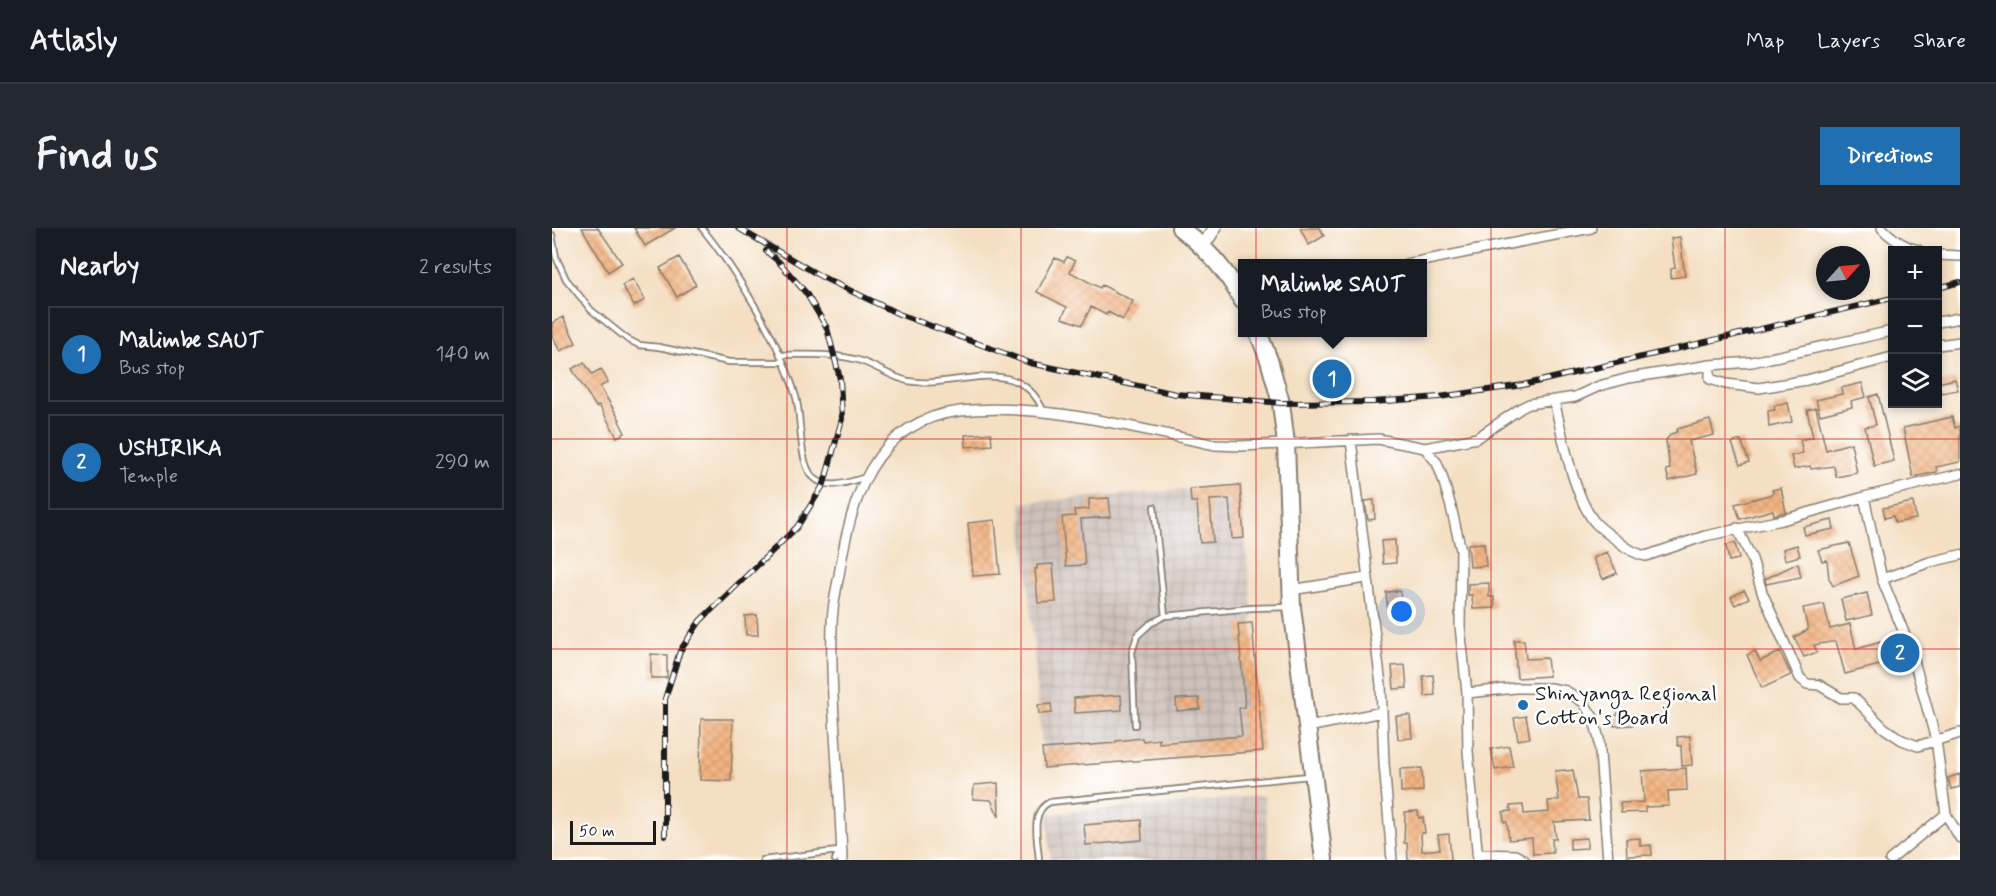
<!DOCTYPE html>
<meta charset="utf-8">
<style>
:root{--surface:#171b24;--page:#242831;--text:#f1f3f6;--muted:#9ea1a6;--line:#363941;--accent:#1f6fb2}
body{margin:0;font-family:Mynerve,sans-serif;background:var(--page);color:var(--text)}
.controls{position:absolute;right:18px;top:18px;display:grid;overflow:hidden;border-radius:0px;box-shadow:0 3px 9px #0003}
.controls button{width:54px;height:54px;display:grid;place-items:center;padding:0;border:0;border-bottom:2px solid var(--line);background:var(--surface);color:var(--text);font:30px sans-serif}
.compass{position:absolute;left:1264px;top:18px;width:54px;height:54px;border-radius:50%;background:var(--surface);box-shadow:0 3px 9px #0003;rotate:63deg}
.scale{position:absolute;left:18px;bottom:15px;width:86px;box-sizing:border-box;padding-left:6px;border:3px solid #1c1c1c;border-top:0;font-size:16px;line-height:21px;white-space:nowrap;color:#1c1c1c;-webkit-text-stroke:4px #fff;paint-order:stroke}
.you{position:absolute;left:850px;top:384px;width:21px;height:21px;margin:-15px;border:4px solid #fff;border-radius:50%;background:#1a73e8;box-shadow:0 0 0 9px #1a73e833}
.badge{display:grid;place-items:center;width:39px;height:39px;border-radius:50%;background:var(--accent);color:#fff;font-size:20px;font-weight:700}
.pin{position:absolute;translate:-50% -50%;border:3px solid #fff;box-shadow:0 2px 6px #0006}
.popup{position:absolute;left:686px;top:31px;width:189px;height:78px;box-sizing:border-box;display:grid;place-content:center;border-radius:0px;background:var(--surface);filter:drop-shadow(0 2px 4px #0005);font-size:20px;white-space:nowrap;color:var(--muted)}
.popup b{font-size:22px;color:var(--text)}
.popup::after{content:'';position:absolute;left:50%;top:100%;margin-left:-12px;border:12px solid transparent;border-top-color:var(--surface)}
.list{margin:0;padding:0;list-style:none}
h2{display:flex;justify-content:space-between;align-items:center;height:78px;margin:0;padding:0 24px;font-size:26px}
h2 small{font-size:20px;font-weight:400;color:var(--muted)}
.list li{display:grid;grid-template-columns:39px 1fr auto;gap:18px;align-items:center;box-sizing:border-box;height:96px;margin:0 12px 12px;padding:0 12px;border:2px solid var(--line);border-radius:0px}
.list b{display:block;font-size:22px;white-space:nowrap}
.list p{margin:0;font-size:20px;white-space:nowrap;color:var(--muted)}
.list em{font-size:20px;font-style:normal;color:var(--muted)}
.icon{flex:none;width:33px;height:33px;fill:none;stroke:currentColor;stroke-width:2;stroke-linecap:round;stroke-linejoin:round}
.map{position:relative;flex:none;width:1408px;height:632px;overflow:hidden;border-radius:0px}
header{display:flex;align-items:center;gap:36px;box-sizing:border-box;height:84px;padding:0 30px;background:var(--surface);border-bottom:2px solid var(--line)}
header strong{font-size:28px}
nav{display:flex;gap:33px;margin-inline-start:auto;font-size:21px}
.intro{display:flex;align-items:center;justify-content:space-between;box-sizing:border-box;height:144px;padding:0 36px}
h1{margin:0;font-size:42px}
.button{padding:15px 27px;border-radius:0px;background:var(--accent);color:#fff;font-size:21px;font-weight:700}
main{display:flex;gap:36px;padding:0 36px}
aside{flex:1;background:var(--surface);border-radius:0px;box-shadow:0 3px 9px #0003}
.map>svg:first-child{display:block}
.industrial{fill:url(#industrial-grid)}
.building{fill:url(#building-cross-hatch)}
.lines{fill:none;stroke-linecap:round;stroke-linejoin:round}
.service-casing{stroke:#887e70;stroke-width:8}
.minor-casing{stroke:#887e70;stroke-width:12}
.tertiary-casing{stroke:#887e70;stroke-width:15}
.trunk-casing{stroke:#887e70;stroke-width:20}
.service{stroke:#fff;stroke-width:4.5}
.minor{stroke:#fff;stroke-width:9}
.tertiary{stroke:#fff;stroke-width:12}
.trunk{stroke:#fff;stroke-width:16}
.rail-casing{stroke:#1c1c1c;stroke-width:6}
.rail{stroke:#fff;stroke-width:4;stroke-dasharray:11;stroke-linecap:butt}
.grid{fill:none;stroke:#d62828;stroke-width:1.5;stroke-opacity:0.55}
.poi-dot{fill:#1f6fb2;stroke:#fff;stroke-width:2}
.labels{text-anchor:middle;stroke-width:5;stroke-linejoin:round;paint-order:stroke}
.poi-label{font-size:21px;fill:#1c1c1c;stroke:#fff;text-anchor:start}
</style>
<header>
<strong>Atlasly</strong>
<nav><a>Map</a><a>Layers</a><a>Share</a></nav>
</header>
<div class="intro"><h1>Find us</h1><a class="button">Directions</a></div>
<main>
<aside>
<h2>Nearby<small>2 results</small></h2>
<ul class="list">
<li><span class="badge">1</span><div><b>Malimbe SAUT</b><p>Bus stop</p></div><em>140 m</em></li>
<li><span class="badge">2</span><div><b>USHIRIKA</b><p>Temple</p></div><em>290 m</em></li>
</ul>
</aside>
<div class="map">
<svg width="1408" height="632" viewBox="0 0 1408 632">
<defs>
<pattern id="industrial-grid" width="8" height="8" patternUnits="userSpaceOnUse" patternTransform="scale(1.5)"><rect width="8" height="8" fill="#cec1ba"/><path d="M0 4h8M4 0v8" fill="none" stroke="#b0a59f"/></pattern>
<pattern id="building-cross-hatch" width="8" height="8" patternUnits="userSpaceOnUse" patternTransform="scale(1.5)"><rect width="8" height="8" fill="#f3b481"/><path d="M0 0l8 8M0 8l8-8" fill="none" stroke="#d09a6f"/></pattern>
</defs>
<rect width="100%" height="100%" fill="#fff"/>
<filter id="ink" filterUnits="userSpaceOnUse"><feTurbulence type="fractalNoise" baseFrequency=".0167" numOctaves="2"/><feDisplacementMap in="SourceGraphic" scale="12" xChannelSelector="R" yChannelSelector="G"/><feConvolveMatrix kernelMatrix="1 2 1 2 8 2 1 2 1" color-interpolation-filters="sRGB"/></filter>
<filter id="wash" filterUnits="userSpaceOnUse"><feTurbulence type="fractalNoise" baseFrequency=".008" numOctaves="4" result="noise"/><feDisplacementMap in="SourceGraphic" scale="24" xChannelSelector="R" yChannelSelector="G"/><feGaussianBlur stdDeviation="1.35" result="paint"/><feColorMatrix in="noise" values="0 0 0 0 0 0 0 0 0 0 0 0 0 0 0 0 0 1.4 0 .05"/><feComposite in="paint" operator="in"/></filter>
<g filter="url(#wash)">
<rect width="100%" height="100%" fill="#f4dfc3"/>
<path class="industrial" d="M688 257 700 380V395L711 523 492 540 469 275Z
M712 568 717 632H499L495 586Z"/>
<g id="blocks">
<path class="building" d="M30 0H46L70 35 56 44Z
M82 0H123L93 18Z
M748 0H768L772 8 757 17Z
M1128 9 1133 48 1119 50V41L1123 40 1119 10Z
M127 29 144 57 125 69 108 40Z
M515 29 523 33 518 44 548 60 550 57 581 73 571 92 556 84 554 87 539 79 530 97 510 90 515 79 485 64 503 30 512 34Z
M81 51 93 72 82 78 70 57Z
M11 89 24 115 8 123 0 108V95Z
M32 134 40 146 49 141 56 154 48 159 68 192 67 193 73 205 65 209 47 177 44 179 20 141Z
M1403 151 1406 162 1389 165 1386 155Z
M1310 155 1314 169 1299 173 1300 179 1268 187 1264 172 1290 166 1289 160Z
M1326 166 1342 233 1322 238 1313 199 1324 197 1317 169Z
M1236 175 1240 194 1217 199 1216 183 1223 182 1222 178Z
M1264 180 1274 222 1299 215 1305 245 1284 249 1282 238 1259 241 1258 238 1242 241 1239 228 1251 225 1248 212 1261 209 1255 182Z
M1400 189 1403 200 1408 198V234L1384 239 1385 244 1361 249 1351 200Z
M1158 192 1162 207 1137 213 1145 246 1117 253 1114 242 1118 241 1114 212 1119 206 1125 204V201Z
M439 205 440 217 414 219 413 207Z
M1189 212 1197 234 1188 237 1180 215Z
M688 257 692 310 680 311 677 271 658 272 661 314 648 315 645 274H639L638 261Z
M1229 260 1234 284 1222 287 1221 282 1188 291 1183 276 1217 267 1221 265 1220 262Z
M557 270 559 289 529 291 533 337 514 338 510 289 523 288 522 282 537 281V271Z
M822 272 823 291 816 292 813 273Z
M1361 274 1364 291 1343 295 1341 288 1333 290 1331 280Z
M443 292 448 346 421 348 416 295Z
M1280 292 1282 301 1253 307 1251 299Z
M843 312 844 335 831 336 829 313Z
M932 315 934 338 918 339 916 316Z
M1183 315 1187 331 1177 333 1174 317Z
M1297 315 1307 348 1281 358 1277 350 1275 332 1270 333 1266 322Z
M1245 317 1248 328 1233 332 1231 321Z
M1055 324 1065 345 1051 351 1041 330Z
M1246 335 1249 349 1214 356 1213 351Z
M501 336 504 374 486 375 483 341H485V337Z
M937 355V369H942L943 380 921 381 920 367H916V356Z
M1192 362 1197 370 1183 377 1179 369Z
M848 363 850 386 836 387 834 364Z
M1315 365 1320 387 1294 393 1289 371Z
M1272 376 1278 401 1298 396 1304 421 1329 414 1335 435 1293 446 1284 413 1262 417 1265 424 1252 429 1242 409 1256 402 1251 380Z
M205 387 206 407H194L193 388Z
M700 395 711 523 492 540 490 521 564 515V513L590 510 591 513 607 511V515L690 508 687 480 693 479 686 396Z
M962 412H972L974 431 995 430 997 448 965 450Z
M1203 423 1208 433 1228 424 1239 447 1210 460 1195 427Z
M99 426 115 427V450H99Z
M853 437 855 460 842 461 840 438Z
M881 447 883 467 873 468 871 448Z
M569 467 570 482 523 485 522 470Z
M647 470 648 481 625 483 624 471Z
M499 476 500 485 487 486 486 477Z
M1066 484H1075L1076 487 1081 486 1082 497 1062 498 1061 488 1066 487Z
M858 487 860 510 846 511 844 488Z
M974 488 978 510 966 512 962 490Z
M149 491H181L179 553 148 552Z
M1138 508 1140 537 1130 538 1129 518H1126L1125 509Z
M957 518 961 539 943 542 939 521Z
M870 540 871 563 849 564 848 541Z
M1134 540 1135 562 1116 563 1117 578 1093 579V584L1069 585 1068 575 1092 574 1090 543Z
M1013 542 1014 543 1021 542 1026 571H1035L1037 592 1002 594 1004 611H1000L1001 625 981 626 980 610 957 612 955 594H952L951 584 959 583 958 578 971 577 972 586 997 584 996 573 1007 572 1003 543Z
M1408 546V559L1399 561 1396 550Z
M446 555 447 589 439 572 421 571 422 557Z
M866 583 867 590 871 589 873 605H869L870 623 888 621 886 607 897 606 899 632H856L855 615H852L853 584Z
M589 592 590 612 534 617 532 597Z
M1035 610V620L1018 621V611Z
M1088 610V618L1099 617 1100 627 1075 628 1074 611Z"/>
</g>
</g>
<g filter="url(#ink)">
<use href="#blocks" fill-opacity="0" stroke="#887e70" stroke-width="1.5"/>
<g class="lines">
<g class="service-casing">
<path id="service" d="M150 0C185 44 229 115 244 169 250 190 246 233 261 249 275 263 297 254 314 249
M0 7 4 29 14 51 39 82 75 111 87 117 107 119 177 134H231
M228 127C252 127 282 125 306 132 323 137 338 149 356 153 403 162 466 122 492 184
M602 279 613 388
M583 497 580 424 585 408 598 396 613 388 700 380 738 379
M211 632 286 623
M283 632 287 622
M487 632C486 613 477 583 498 574L757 548"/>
</g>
<g class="minor-casing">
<path id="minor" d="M1330 0C1338 9 1354 20 1366 22
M1386 27 1408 28
M854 36 1039 0
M1386 94 1408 90
M1386 117 1408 114
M1158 137V151L1174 156 1207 160 1255 152 1340 129
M1002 173C1011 208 1020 263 1041 292 1047 300 1058 307 1066 313 1074 320 1083 326 1094 328L1153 308 1230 292 1312 269 1408 246
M799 212 829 457 832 535 840 632
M873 220 925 210 969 180 977 176 1023 169 1047 158 1077 150 1158 137 1200 134 1340 103
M1312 269 1330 351 1359 422 1384 512 1394 586 1408 610
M1185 300 1200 331 1210 364 1248 450 1255 456 1267 457 1289 470H1302L1332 500 1350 512 1366 518 1408 505
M1330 351 1378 334 1408 327
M739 362 814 350
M915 465 964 460H998L1014 463 1031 474 1041 489 1047 511 1056 632
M756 499 830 484
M925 626 963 627 972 632
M290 632C288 554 278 475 280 397 280 380 284 363 287 347 298 273 321 193 408 183 490 174 582 200 663 217L690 218 826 211 873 220 885 235 890 248 899 279 909 322 908 398 915 465 916 523 926 632
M1338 632 1394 586"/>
</g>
<g class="tertiary-casing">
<path id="tertiary" d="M651 18 663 0"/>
</g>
<g class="trunk-casing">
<path id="trunk" d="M628 0C654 20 675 42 690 72
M706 104 717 132 729 175 734 216 740 379 772 632"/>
</g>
<use href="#service" class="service"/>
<use href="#minor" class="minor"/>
<use href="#tertiary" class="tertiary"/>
<use href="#trunk" class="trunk"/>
<g class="rail-casing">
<path id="rail" d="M186 0 270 49 347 86 478 135 624 166 729 175 821 174 887 169 971 157 1340 70
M1386 60 1408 54
M113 608V471L128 423 148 393 245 299 272 256 290 191 288 151 275 100 254 65 227 34 214 23"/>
</g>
<use href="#rail" class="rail"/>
</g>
</g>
<path class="grid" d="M235 0V632M469 0V632M704 0V632M939 0V632M1173 0V632M0 211H1408M0 421H1408"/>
<circle class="poi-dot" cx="971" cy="477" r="6"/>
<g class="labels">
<g class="poi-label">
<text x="983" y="472">Shinyanga Regional<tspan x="983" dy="24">Cotton's Board</tspan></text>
</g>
</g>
</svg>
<div class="controls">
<button>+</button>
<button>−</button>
<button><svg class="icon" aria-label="layers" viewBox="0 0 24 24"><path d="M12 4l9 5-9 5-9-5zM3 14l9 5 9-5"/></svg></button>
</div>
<svg class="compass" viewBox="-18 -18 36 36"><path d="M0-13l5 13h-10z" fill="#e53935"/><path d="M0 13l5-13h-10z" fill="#9ea1a6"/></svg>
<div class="scale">50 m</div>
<div class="you"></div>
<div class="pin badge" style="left:780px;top:151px">1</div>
<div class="popup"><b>Malimbe SAUT</b>Bus stop</div>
<div class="pin badge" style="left:1348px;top:425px">2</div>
</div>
</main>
